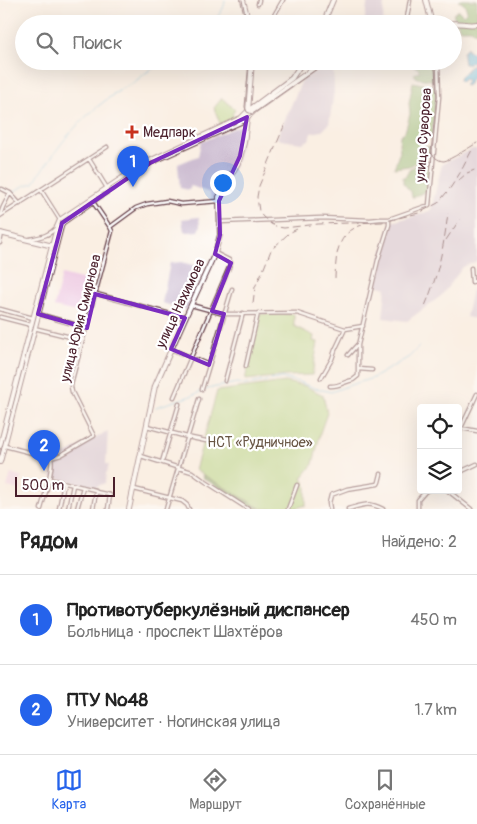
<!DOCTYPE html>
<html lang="ru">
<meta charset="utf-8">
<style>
:root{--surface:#fff;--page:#f2f2f2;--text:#222;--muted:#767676;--line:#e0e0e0;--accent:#2563eb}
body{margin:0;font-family:Pangolin,sans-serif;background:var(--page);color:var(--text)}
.controls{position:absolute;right:15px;bottom:15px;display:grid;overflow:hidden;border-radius:5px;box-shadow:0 5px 20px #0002}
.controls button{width:45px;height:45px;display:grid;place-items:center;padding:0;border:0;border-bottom:1px solid var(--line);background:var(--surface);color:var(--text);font:25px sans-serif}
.scale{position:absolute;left:15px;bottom:12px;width:100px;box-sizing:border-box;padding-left:5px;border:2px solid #4a1f2b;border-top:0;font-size:14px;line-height:18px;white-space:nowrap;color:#4a1f2b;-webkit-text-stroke:4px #fff;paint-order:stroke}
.you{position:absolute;left:222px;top:182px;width:18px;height:18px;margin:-12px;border:4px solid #fff;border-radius:50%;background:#1a73e8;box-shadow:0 0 0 8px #1a73e833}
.badge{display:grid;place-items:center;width:32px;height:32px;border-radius:50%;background:var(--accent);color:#fff;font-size:16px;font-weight:700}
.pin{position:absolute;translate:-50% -41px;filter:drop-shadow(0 1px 2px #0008)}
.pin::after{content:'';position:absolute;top:26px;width:18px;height:15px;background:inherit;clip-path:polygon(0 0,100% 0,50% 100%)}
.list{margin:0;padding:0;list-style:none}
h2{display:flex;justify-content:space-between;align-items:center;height:65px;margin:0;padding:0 20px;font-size:21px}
h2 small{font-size:16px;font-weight:400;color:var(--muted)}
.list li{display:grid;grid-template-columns:32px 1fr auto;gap:15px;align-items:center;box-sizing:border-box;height:90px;padding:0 20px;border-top:1px solid var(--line)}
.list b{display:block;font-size:19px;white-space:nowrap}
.list p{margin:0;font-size:16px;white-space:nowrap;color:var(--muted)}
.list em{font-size:16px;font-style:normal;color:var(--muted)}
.icon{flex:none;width:28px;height:28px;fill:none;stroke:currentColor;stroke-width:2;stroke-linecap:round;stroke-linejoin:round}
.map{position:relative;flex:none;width:477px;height:509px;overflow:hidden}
.search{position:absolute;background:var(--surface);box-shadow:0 5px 20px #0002;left:15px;right:15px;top:15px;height:55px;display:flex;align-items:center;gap:12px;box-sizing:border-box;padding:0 18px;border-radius:28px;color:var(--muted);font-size:19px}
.sheet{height:245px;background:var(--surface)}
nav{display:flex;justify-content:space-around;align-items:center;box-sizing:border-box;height:70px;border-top:1px solid var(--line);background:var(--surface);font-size:14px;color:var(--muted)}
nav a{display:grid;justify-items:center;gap:2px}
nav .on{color:var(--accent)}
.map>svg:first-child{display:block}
.built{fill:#f0d0e5}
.industrial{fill:#cebed2}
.green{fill:#afd37d;stroke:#7c7954}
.forest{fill:#8bb56c;stroke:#6a6a4c}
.water{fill:#5db6da;stroke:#546a82}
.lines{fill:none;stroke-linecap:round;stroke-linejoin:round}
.stream{stroke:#5db6da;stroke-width:1}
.minor-casing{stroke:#643e47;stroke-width:5}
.major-casing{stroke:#643e47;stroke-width:6}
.minor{stroke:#fff;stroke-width:2.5}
.major{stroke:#fff;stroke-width:4}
.tram{stroke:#4a1f2b;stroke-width:1}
.rail{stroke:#4a1f2b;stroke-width:1;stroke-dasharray:8 4;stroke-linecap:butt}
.marked{fill:none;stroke:#7b2cbf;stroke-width:4;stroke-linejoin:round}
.poi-dot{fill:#c8321e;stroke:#fff;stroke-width:2}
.labels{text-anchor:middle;stroke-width:4.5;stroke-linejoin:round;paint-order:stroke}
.poi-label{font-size:14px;fill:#4a1f2b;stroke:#fff;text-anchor:start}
.street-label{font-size:14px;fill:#4a1f2b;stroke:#fff}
.park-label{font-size:14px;fill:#685544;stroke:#fff}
</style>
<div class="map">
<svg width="477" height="509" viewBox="0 0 477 509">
<rect width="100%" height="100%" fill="#fff"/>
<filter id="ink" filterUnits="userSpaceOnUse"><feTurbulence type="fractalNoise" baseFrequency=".02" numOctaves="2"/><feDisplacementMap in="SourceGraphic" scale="10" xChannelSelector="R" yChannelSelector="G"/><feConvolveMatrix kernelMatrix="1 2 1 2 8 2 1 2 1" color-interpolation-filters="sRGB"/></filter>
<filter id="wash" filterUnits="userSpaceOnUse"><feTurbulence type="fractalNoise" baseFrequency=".0096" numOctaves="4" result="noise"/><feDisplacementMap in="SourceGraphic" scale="20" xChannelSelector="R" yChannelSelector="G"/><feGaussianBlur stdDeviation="1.12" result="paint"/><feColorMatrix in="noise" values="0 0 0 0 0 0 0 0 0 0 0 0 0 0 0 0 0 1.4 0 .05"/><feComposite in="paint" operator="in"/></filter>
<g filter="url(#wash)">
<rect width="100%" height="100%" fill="#faefe3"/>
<path class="built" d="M62 274 85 280 77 312 54 307Z
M11 473 22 477 19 486 21 487 20 490 7 487Z"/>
<path class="industrial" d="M368 0H384L383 24H362L364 23Z
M329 62 333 70 334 81V92L329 124 322 131 311 133 309 140 302 143 281 140 277 138 302 80Z
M239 126 243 129 238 158 234 167 215 199H211L210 193 191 186 189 190 180 188 178 164 198 156 201 142Z
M472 149H477V261L463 267 441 296 407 321 383 318 386 288 375 285 380 261 391 222 422 214 431 210 442 164Z
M199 217 200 226 198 231 188 232 184 231 182 219Z
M181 262 197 266 204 270 187 310 162 303 170 263Z
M472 290 477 291V319L466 317Z
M108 431 106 464 109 465 107 472 106 473 105 483 96 487H93V484L89 486 51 477 55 460Z"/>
<path class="green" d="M222 98 235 110 232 114 237 119 221 126 214 108Z
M260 314H294V326L314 336 313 341 318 342 312 375 286 376 245 380Z
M285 382 305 386 323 395 327 413 321 430 313 464 302 478 306 486V505L293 509H262L195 470 217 391Z"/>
<path class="forest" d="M458 0H477V33L471 29H460L453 14 458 10 463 15 467 11 465 5Z
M413 64H426L434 68 436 75V81L417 78 414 74 419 72V69L414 66Z
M413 82 437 87 432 137H426L422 142 423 146 431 147 429 155 410 166 394 168 400 151 399 144 400 135 405 132 410 114 409 103Z
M416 165 432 166 428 190 412 198 411 192 403 183V177L406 176 410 169Z
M203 475 260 509H252L202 477Z"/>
<path class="water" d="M467 47V51H470L476 56C475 66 477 74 470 80L469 84 466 86 464 85 466 83 467 80 463 79 461 82 459 80 460 76 464 73 465 71H467V69L474 64 473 61 468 64H464C463 57 461 52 467 47Z"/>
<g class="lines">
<path class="stream" d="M210 24C217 17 225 10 225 0
M11 193 26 185 34 183C38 174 43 169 49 161 66 135 87 113 113 95L114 93H116L119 91V90L133 83 147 72 165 61
M156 407 191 396 202 391 211 388 237 383 244 385 282 378 299 382 314 388 331 392 347 386 373 378 409 357 420 346"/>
</g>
</g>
<g filter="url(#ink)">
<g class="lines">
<g class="minor-casing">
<path id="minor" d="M258 4 259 0
M269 24 283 0
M406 24 410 0
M89 159 107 188
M41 190 60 220
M10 193 20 204
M0 215 3 207 10 193 2 189
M0 216 107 147
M220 222 321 218 370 220 380 219H389L429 205 439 97 438 61
M110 227 136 208 147 204 167 201 181 204 219 201
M30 239C40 237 49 236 56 228
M0 243 2 233
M471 268 472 282 475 281 477 283
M96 294 185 318
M191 305 224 314 297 313 345 329 363 326
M0 309 33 318
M38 314 87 328
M0 317 31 325
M34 328 83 340
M171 349 209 365
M348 355 357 345
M246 366 258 313
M358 369 372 370
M321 378 332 359 335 350 345 329
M225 381 243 313
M330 386C339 387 345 381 353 380L358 376V345L378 260 389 225V219
M202 389 232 289
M174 397 231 263 229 260 215 253
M147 426 187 437 206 441
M461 428 477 431
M458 438 461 428 477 394
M5 446 51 458 61 455 94 436 72 392 71 387 72 380 112 231 110 227 93 202
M141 456 192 472 206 482 248 509
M162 462 179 404
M458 473 477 464
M49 479 95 490 96 492 110 495 108 509
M134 489 182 501 187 505 189 509
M447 490 471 509
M41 509C44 497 54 469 51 458
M59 509 64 483
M68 509 73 485
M77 509 83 487
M93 509 96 492
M166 509 199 399
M288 509 297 485
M330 509 329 503 331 495 347 489 378 484 379 482 381 474
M348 509C363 505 368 501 383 509
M418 509V500L425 492 428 490"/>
</g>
<g class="major-casing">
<path id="major" d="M243 0 249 24
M426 0 432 24
M323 24 333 0
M447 24C459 21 466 26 477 24
M248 111 252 61
M0 233 53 246
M0 446 57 227 60 220 143 164 241 118 249 110 292 78 303 61
M0 462 62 223 93 201 150 163 243 121 255 110 324 61
M129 509 155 386 185 318 215 253 220 235 219 197 239 161 244 143 247 118"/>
</g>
<use href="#minor" class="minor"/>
<use href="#major" class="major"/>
<path class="tram" d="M242 0 247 24
M249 61 245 107 247 112 252 114
M372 61 389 64H425L430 65 435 69 437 95 431 152C433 156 438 161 444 161 450 160 470 147 477 143
M431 152 429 157 423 163V166L427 168 431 165 432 152
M0 455 60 224 61 221 147 164 232 125 254 113 328 61"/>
<path class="rail" d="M285 124 259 186 257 197 259 211 262 216 271 224 278 227 284 228 318 224 382 222 419 213 438 203 451 187 460 173 472 150
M458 181 467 173 477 169
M446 240 460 219
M335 278C336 256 336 233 362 225
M253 303 255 287 264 268 271 250 289 233 297 229
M425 306C438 276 444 245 448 213"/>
</g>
</g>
<path d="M0 0H477V509H0ZM247 117 240 156 219 201 220 235 215 254 231 263 212 311 224 314 209 365 171 349 185 318 95 294 87 328 38 314 62 223 150 163Z" fill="#faefe3" fill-opacity=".55" fill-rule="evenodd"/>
<path class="marked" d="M247 117 240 156 219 201 220 235 215 254 231 263 212 311 224 314 209 365 171 349 185 318 95 294 87 328 38 314 62 223 150 163Z"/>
<path class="poi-dot" d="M129.5 124.5h5v5h5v5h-5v5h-5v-5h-5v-5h5z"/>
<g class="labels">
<g class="poi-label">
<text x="143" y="137">Медпарк</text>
</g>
<g class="street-label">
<text transform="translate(423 135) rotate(-86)" y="5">улица Суворова</text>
<text transform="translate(180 303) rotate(-65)" y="5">улица Нахимова</text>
<text transform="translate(80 318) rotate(-76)" y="5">улица Юрия Смирнова</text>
</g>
<g class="park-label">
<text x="260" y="447">НСТ «Рудничное»</text>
</g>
</g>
</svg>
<div class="controls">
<button><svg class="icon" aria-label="locate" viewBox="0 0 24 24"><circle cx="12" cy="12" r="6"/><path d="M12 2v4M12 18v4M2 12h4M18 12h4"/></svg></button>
<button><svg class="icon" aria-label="layers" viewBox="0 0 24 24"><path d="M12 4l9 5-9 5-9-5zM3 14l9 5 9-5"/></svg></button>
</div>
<div class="scale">500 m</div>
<div class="you"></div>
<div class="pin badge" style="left:133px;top:187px">1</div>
<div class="pin badge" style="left:44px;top:471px">2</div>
<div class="search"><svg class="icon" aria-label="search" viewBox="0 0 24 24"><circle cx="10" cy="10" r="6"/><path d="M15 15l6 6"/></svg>Поиск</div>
</div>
<section class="sheet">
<h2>Рядом<small>Найдено: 2</small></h2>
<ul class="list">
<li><span class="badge">1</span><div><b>Противотуберкулёзный диспансер</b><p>Больница · проспект Шахтёров</p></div><em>450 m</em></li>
<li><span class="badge">2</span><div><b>ПТУ №48</b><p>Университет · Ногинская улица</p></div><em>1.7 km</em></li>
</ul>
</section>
<nav>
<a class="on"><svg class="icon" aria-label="map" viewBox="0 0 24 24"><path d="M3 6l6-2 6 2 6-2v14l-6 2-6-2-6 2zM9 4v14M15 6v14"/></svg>Карта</a>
<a><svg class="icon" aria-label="directions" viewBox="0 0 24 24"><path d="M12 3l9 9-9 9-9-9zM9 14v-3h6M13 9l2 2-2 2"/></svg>Маршрут</a>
<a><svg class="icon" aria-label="saved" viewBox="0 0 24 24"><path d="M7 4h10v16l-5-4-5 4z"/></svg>Сохранённые</a>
</nav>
